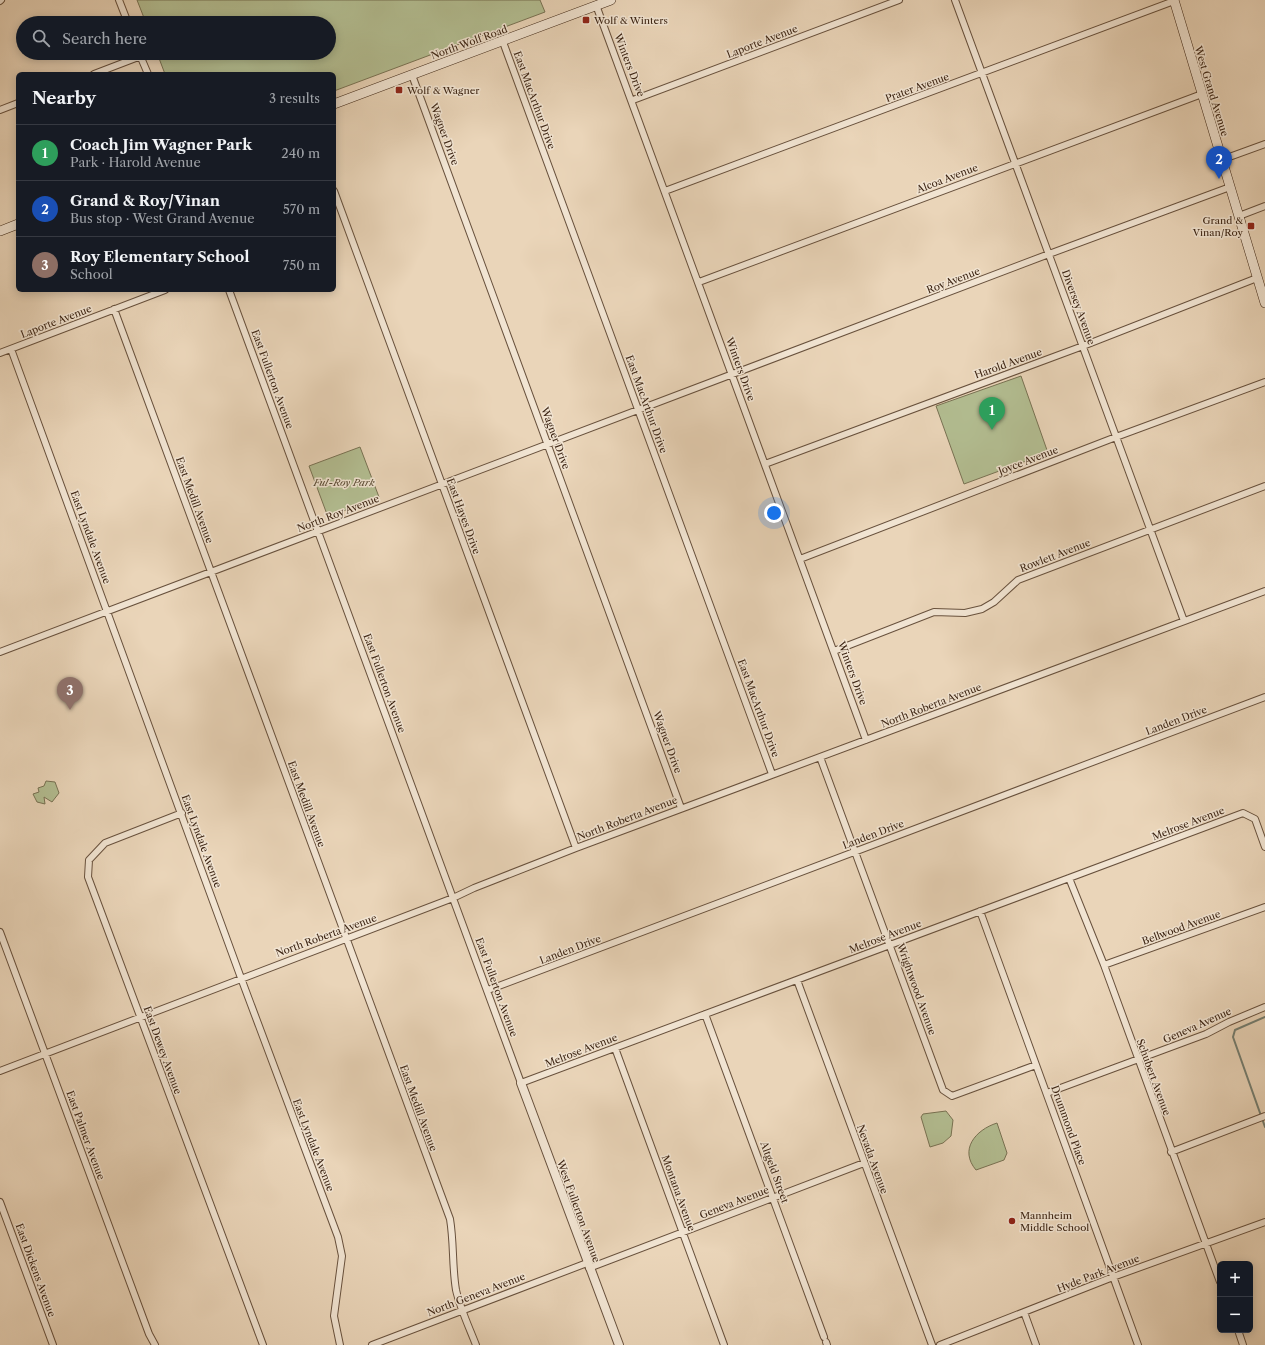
<!DOCTYPE html>
<meta charset="utf-8">
<style>
:root{--surface:#171b24;--page:#20242c;--text:#f1f3f6;--muted:#9ea1a6;--line:#363941;--accent:#d93025}
body{margin:0;font-family:"Libre Caslon Text",serif;background:var(--page);color:var(--text)}
.controls{position:absolute;right:12px;bottom:12px;display:grid;overflow:hidden;border-radius:6px;box-shadow:0 2px 10px #0003}
.controls button{width:36px;height:36px;display:grid;place-items:center;padding:0;border:0;border-bottom:1px solid var(--line);background:var(--surface);color:var(--text);font:20px sans-serif}
.you{position:absolute;left:774px;top:513px;width:14px;height:14px;margin:-10px;border:3px solid #fff;border-radius:50%;background:#1a73e8;box-shadow:0 0 0 6px #1a73e833}
.badge{display:grid;place-items:center;width:26px;height:26px;border-radius:50%;background:var(--accent);color:#fff;font-size:13px;font-weight:700}
.pin{position:absolute;translate:-50% -33px;filter:drop-shadow(0 1px 2px #0008)}
.pin::after{content:'';position:absolute;top:21px;width:14px;height:12px;background:inherit;clip-path:polygon(0 0,100% 0,50% 100%)}
.list{margin:0;padding:0;list-style:none}
h2{display:flex;justify-content:space-between;align-items:center;height:52px;margin:0;padding:0 16px;font-size:17px}
h2 small{font-size:13px;font-weight:400;color:var(--muted)}
.list li{display:grid;grid-template-columns:26px 1fr auto;gap:12px;align-items:center;box-sizing:border-box;height:56px;padding:0 16px;border-top:1px solid var(--line)}
.list b{display:block;font-size:15px;white-space:nowrap}
.list p{margin:0;font-size:13px;white-space:nowrap;color:var(--muted)}
.list em{font-size:13px;font-style:normal;color:var(--muted)}
.icon{flex:none;width:22px;height:22px;fill:none;stroke:currentColor;stroke-width:2;stroke-linecap:round;stroke-linejoin:round}
.map{position:relative;flex:none;width:1265px;height:1345px;overflow:hidden}
.search{position:absolute;background:var(--surface);box-shadow:0 2px 10px #0003;left:16px;top:16px;width:320px;height:44px;display:flex;align-items:center;gap:10px;box-sizing:border-box;padding:0 14px;border-radius:22px;color:var(--muted);font-size:15px}
.panel{position:absolute;background:var(--surface);box-shadow:0 2px 10px #0003;left:16px;top:72px;width:320px;height:220px;border-radius:6px}
.map>svg:first-child{display:block}
.green{fill:#b3be92;stroke:#787253}
.lines{fill:none;stroke-linecap:round;stroke-linejoin:round}
.stream{stroke:#747e71;stroke-width:2}
.minor-casing{stroke:#68513d;stroke-width:8}
.tertiary-casing{stroke:#68513d;stroke-width:10}
.secondary-casing{stroke:#3d2514;stroke-width:10}
.minor{stroke:#f1e4d2;stroke-width:6}
.tertiary{stroke:#f1e4d2;stroke-width:8}
.secondary{stroke:#f1e4d2;stroke-width:9}
.poi-dot{fill:#8f2418;stroke:#f1e4d2;stroke-width:1.5}
.labels{text-anchor:middle;stroke-width:3;stroke-linejoin:round;paint-order:stroke}
.poi-label{font-size:10px;fill:#3d2514;stroke:#f1e4d2;text-anchor:start}
.street-label{font-size:10px;fill:#3d2514;stroke:#f1e4d2}
.park-label{font-size:10px;font-style:italic;fill:#5a4b34;stroke:#f1e4d2}
</style>
<div class="map">
<svg width="1265" height="1345" viewBox="0 0 1265 1345">
<rect width="100%" height="100%" fill="#ead5b9"/>
<filter id="stains"><feTurbulence type="fractalNoise" baseFrequency=".005" numOctaves="4"/><feColorMatrix values="0 0 0 0 .2 0 0 0 0 .09 0 0 0 0 .02 0 0 0 .5 -.17"/></filter>
<radialGradient id="worn" r=".72"><stop offset=".6" stop-color="#630" stop-opacity="0"/><stop offset="1" stop-color="#630" stop-opacity=".3"/></radialGradient>
<path class="green" d="M137 0H540L545 12 334 91V74H165L157 53H329V23H146Z
M1021 376 1048 453 964 484 936 406Z
M360 447 379 497 328 517 309 466Z
M46 781 55 782 59 793 52 802 44 797 45 804 37 802 33 794 39 792 38 788 44 786Z
M946 1111 953 1120 951 1136 943 1143 930 1147 921 1117 923 1114Z
M997 1123 1007 1153 1004 1160 976 1170C959 1150 975 1130 997 1123Z"/>
<g class="lines">
<path class="stream" d="M1265 1017 1235 1030 1233 1037 1265 1127"/>
<g class="minor-casing">
<path id="minor" d="M119 0 128 23
M955 0 1184 621
M0 1 1 0
M596 5 866 740
M503 42 772 774
M139 53 148 74
M94 74 141 56
M412 75 681 808
M633 100 899 0
M0 110 18 103
M1221 160 1265 144
M334 191 576 848
M665 191 1174 1
M1239 216 1265 206
M699 282 1202 94
M229 290 521 1083 1243 813 1255 819 1265 847
M114 309 450 1219C454 1243 452 1266 456 1290 460 1308 469 1327 476 1345
M11 349 241 978 338 1237 342 1256 334 1316 340 1345
M0 353 165 290
M765 464 1083 346 1257 278
M800 559 1116 437 1265 382
M834 651 934 612 965 613 982 609 994 602 1018 580 1265 486
M0 652 1049 254 1230 187
M820 757 943 1090 952 1096 1036 1065
M182 813 105 843 89 860 88 877 263 1345
M1069 878 1104 965 1220 1282
M980 911 1138 1345
M0 932 149 1334 155 1345
M1104 965 1265 907
M797 980 932 1345
M488 990 1265 697
M705 1014 824 1337
M615 1048 724 1345
M0 1071 453 898 474 888 576 848 1265 591
M1047 1093 1206 1034 1229 1022 1265 1007
M1171 1152 1265 1116
M0 1202 53 1345
M589 1268 864 1163
M1024 1312 1036 1345
M1238 1330 1243 1345
M826 1342 827 1345
M372 1345 587 1263
M940 1345 1113 1277 1265 1222"/>
</g>
<g class="tertiary-casing">
<path id="tertiary" d="M521 1083 619 1345"/>
</g>
<g class="secondary-casing">
<path id="secondary" d="M1174 0 1265 303
M334 104 611 0
M0 231 18 224"/>
</g>
<use href="#minor" class="minor"/>
<use href="#tertiary" class="tertiary"/>
<use href="#secondary" class="secondary"/>
</g>
<g class="poi-dot">
<rect x="582" y="16" width="8" height="8" rx="2"/>
<rect x="395" y="86" width="8" height="8" rx="2"/>
<rect x="1247" y="222" width="8" height="8" rx="2"/>
<circle cx="1012" cy="1221" r="4"/>
</g>
<g class="labels">
<g class="poi-label">
<text x="594" y="24">Wolf &amp; Winters</text>
<text x="407" y="94">Wolf &amp; Wagner</text>
<text x="1243" y="224" text-anchor="end">Grand &amp;<tspan x="1243" dy="12">Vinan/Roy</tspan></text>
<text x="1020" y="1219">Mannheim<tspan x="1020" dy="12">Middle School</tspan></text>
</g>
<g class="street-label">
<text transform="translate(762 41) rotate(-21)" y="4">Laporte Avenue</text>
<text transform="translate(469 42) rotate(-20)" y="4">North Wolf Road</text>
<text transform="translate(630 65) rotate(69)" y="4">Winters Drive</text>
<text transform="translate(917 87) rotate(-20)" y="4">Prater Avenue</text>
<text transform="translate(1212 91) rotate(73)" y="4">West Grand Avenue</text>
<text transform="translate(535 100) rotate(70)" y="4">East MacArthur Drive</text>
<text transform="translate(445 134) rotate(70)" y="4">Wagner Drive</text>
<text transform="translate(947 178) rotate(-21)" y="4">Alcoa Avenue</text>
<text transform="translate(953 280) rotate(-21)" y="4">Roy Avenue</text>
<text transform="translate(1079 307) rotate(70)" y="4">Diversey Avenue</text>
<text transform="translate(56 321) rotate(-21)" y="4">Laporte Avenue</text>
<text transform="translate(1008 363) rotate(-20)" y="4">Harold Avenue</text>
<text transform="translate(741 369) rotate(70)" y="4">Winters Drive</text>
<text transform="translate(273 379) rotate(70)" y="4">East Fullerton Avenue</text>
<text transform="translate(647 404) rotate(70)" y="4">East MacArthur Drive</text>
<text transform="translate(556 438) rotate(70)" y="4">Wagner Drive</text>
<text transform="translate(1028 460) rotate(-21)" y="4">Joyce Avenue</text>
<text transform="translate(195 500) rotate(70)" y="4">East Medill Avenue</text>
<text transform="translate(338 513) rotate(-21)" y="4">North Roy Avenue</text>
<text transform="translate(464 516) rotate(70)" y="4">East Hayes Drive</text>
<text transform="translate(91 537) rotate(70)" y="4">East Lyndale Avenue</text>
<text transform="translate(1055 555) rotate(-21)" y="4">Rowlett Avenue</text>
<text transform="translate(853 673) rotate(70)" y="4">Winters Drive</text>
<text transform="translate(385 683) rotate(70)" y="4">East Fullerton Avenue</text>
<text transform="translate(931 705) rotate(-21)" y="4">North Roberta Avenue</text>
<text transform="translate(759 708) rotate(70)" y="4">East MacArthur Drive</text>
<text transform="translate(1176 720) rotate(-21)" y="4">Landen Drive</text>
<text transform="translate(668 742) rotate(70)" y="4">Wagner Drive</text>
<text transform="translate(307 804) rotate(70)" y="4">East Medill Avenue</text>
<text transform="translate(627 818) rotate(-21)" y="4">North Roberta Avenue</text>
<text transform="translate(1188 823) rotate(-21)" y="4">Melrose Avenue</text>
<text transform="translate(873 834) rotate(-21)" y="4">Landen Drive</text>
<text transform="translate(202 841) rotate(70)" y="4">East Lyndale Avenue</text>
<text transform="translate(1181 927) rotate(-20)" y="4">Bellwood Avenue</text>
<text transform="translate(326 935) rotate(-20)" y="4">North Roberta Avenue</text>
<text transform="translate(885 936) rotate(-21)" y="4">Melrose Avenue</text>
<text transform="translate(570 949) rotate(-21)" y="4">Landen Drive</text>
<text transform="translate(497 987) rotate(70)" y="4">East Fullerton Avenue</text>
<text transform="translate(917 989) rotate(70)" y="4">Wrightwood Avenue</text>
<text transform="translate(1197 1025) rotate(-24)" y="4">Geneva Avenue</text>
<text transform="translate(163 1050) rotate(70)" y="4">East Dewey Avenue</text>
<text transform="translate(581 1050) rotate(-21)" y="4">Melrose Avenue</text>
<text transform="translate(1154 1077) rotate(70)" y="4">Schubert Avenue</text>
<text transform="translate(419 1108) rotate(70)" y="4">East Medill Avenue</text>
<text transform="translate(1069 1125) rotate(70)" y="4">Drummond Place</text>
<text transform="translate(86 1135) rotate(70)" y="4">East Palmer Avenue</text>
<text transform="translate(314 1145) rotate(69)" y="4">East Lyndale Avenue</text>
<text transform="translate(873 1159) rotate(70)" y="4">Nevada Avenue</text>
<text transform="translate(775 1172) rotate(70)" y="4">Altgeld Street</text>
<text transform="translate(679 1193) rotate(70)" y="4">Montana Avenue</text>
<text transform="translate(734 1202) rotate(-21)" y="4">Geneva Avenue</text>
<text transform="translate(579 1211) rotate(70)" y="4">West Fullerton Avenue</text>
<text transform="translate(36 1270) rotate(70)" y="4">East Dickens Avenue</text>
<text transform="translate(1098 1273) rotate(-21)" y="4">Hyde Park Avenue</text>
<text transform="translate(476 1294) rotate(-21)" y="4">North Geneva Avenue</text>
</g>
<g class="park-label">
<text x="344" y="486">Ful-Roy Park</text>
</g>
</g>
<rect width="100%" height="100%" filter="url(#stains)"/>
<rect width="100%" height="100%" fill="url(#worn)"/>
</svg>
<div class="controls">
<button>+</button>
<button>−</button>
</div>
<div class="you"></div>
<div class="pin badge" style="left:992px;top:430px;background:#2e9e5b">1</div>
<div class="pin badge" style="left:1219px;top:179px;background:#1a4fb4">2</div>
<div class="pin badge" style="left:70px;top:710px;background:#8d6e63">3</div>
<div class="search"><svg class="icon" aria-label="search" viewBox="0 0 24 24"><circle cx="10" cy="10" r="6"/><path d="M15 15l6 6"/></svg>Search here</div>
<section class="panel">
<h2>Nearby<small>3 results</small></h2>
<ul class="list">
<li><span class="badge" style="background:#2e9e5b">1</span><div><b>Coach Jim Wagner Park</b><p>Park · Harold Avenue</p></div><em>240 m</em></li>
<li><span class="badge" style="background:#1a4fb4">2</span><div><b>Grand &amp; Roy/Vinan</b><p>Bus stop · West Grand Avenue</p></div><em>570 m</em></li>
<li><span class="badge" style="background:#8d6e63">3</span><div><b>Roy Elementary School</b><p>School</p></div><em>750 m</em></li>
</ul>
</section>
</div>
